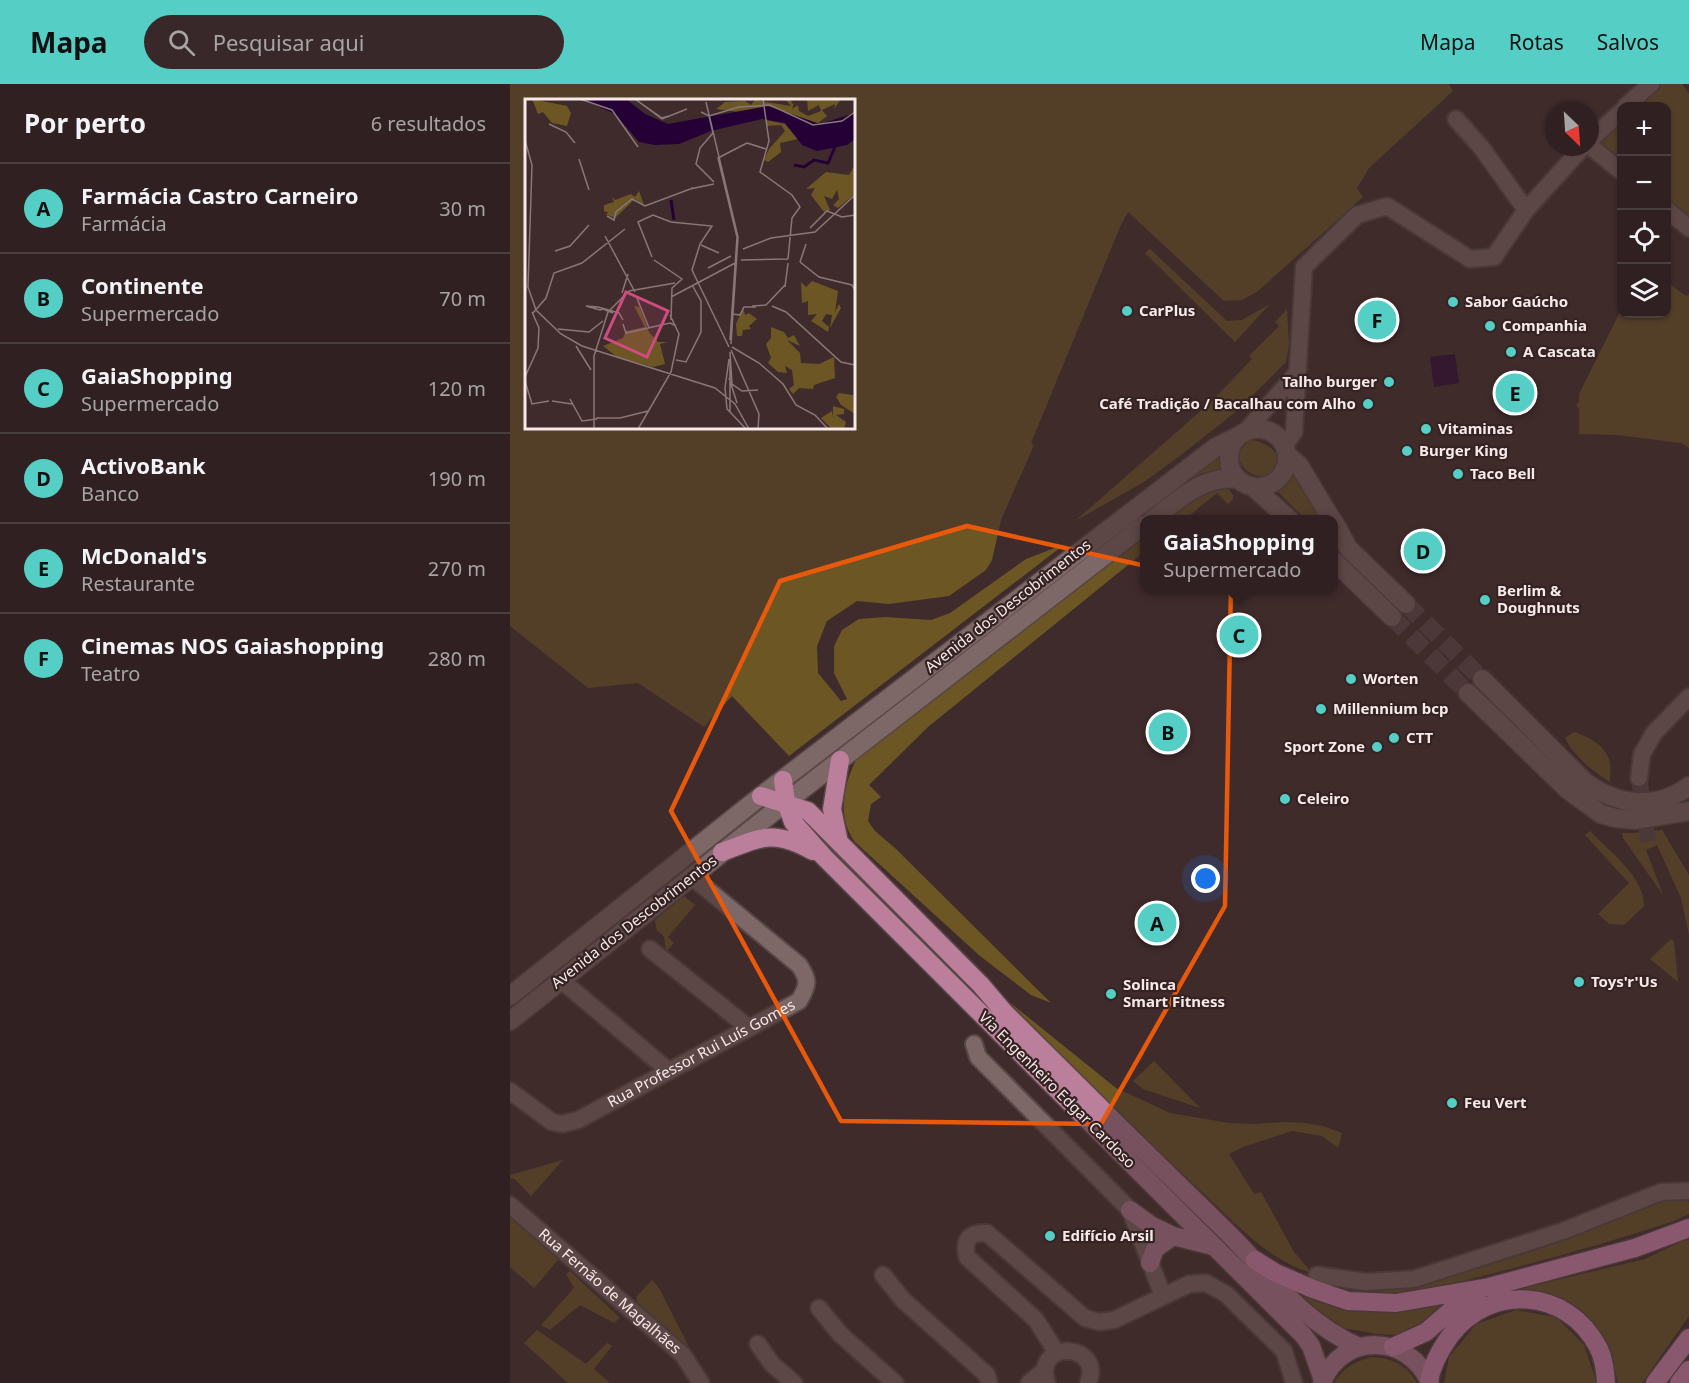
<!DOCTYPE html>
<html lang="pt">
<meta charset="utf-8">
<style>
:root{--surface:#302021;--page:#38282a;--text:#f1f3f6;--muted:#a8a3a5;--line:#4b3e3f;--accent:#55cec5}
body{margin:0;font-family:"Noto Sans",sans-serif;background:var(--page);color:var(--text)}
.controls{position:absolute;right:18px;top:18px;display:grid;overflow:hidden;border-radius:12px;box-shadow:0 2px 4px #0004}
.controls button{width:54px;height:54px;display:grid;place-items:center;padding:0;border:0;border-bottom:2px solid var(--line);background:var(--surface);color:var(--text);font:30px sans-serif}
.compass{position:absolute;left:1035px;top:18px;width:54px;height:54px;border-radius:50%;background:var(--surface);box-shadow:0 2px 4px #0004;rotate:155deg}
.you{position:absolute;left:696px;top:795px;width:21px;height:21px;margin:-15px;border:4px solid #fff;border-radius:50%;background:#1a73e8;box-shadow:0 0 0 9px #1a73e833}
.badge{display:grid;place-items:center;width:39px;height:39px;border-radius:50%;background:var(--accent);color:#111;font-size:20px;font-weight:700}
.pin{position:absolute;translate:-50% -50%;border:3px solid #fff;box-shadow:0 2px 6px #0006}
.popup{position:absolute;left:630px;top:431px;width:198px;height:78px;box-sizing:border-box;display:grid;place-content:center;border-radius:12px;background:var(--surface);filter:drop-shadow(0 2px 4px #0005);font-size:20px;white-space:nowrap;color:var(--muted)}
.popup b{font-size:22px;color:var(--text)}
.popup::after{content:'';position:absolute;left:50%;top:100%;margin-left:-12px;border:12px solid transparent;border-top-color:var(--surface)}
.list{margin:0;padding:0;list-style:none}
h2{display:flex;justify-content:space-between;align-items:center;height:78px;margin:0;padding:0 24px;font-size:26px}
h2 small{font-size:20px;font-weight:400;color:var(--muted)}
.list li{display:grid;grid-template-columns:39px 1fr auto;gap:18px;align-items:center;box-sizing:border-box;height:90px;padding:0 24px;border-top:2px solid var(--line)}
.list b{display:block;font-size:22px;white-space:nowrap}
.list p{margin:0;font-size:20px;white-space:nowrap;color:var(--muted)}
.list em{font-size:20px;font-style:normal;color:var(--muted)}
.icon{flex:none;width:33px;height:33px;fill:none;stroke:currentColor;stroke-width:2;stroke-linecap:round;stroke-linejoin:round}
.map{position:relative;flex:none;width:1179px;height:1299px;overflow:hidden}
header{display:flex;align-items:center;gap:36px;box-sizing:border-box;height:84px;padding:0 30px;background:var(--accent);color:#111}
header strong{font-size:28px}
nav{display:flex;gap:33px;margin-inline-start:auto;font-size:21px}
.search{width:420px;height:54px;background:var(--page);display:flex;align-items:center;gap:15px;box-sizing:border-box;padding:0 21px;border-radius:33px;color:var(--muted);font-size:22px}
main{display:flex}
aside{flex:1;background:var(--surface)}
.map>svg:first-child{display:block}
.green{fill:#6b5624;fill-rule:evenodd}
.water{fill:#240037}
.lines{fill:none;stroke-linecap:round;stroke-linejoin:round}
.street-tunnel{stroke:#5b4848;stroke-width:16;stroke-dasharray:16 8;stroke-linecap:butt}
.secondary-tunnel{stroke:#5b4848;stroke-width:18;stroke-dasharray:18 9;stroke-linecap:butt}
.street-casing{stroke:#584747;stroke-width:20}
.secondary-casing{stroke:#584747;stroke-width:21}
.primary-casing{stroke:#584747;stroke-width:21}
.highway-casing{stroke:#584747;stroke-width:21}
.street{stroke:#7e6767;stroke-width:16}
.secondary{stroke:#7e6767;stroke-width:18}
.primary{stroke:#bb7f9c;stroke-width:18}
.highway{stroke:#e38fc0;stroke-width:18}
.marked{fill:none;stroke:#e8590c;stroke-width:4.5;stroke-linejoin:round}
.poi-dot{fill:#55cec5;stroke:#352222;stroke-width:2}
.labels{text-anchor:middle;stroke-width:4.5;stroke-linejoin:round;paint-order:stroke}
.poi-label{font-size:15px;font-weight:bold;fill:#f7e9e9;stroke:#352222;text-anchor:start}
.street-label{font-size:15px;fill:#f7e9e9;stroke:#352222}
.inset-river{fill:none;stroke:#240037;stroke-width:3}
.inset-road{fill:none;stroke:#897778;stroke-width:1.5}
.view{fill:#cf4c7e;fill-opacity:0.15;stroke:#cf4c7e;stroke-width:3}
.inset-edge{fill:none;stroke:#f7e9e9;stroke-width:3}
</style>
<header>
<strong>Mapa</strong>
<div class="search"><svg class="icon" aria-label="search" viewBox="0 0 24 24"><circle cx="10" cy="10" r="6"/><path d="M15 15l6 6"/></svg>Pesquisar aqui</div>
<nav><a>Mapa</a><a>Rotas</a><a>Salvos</a></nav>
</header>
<main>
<aside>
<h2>Por perto<small>6 resultados</small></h2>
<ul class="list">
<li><span class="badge">A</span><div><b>Farmácia Castro Carneiro</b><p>Farmácia</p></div><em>30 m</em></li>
<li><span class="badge">B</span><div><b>Continente</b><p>Supermercado</p></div><em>70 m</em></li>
<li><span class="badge">C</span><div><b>GaiaShopping</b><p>Supermercado</p></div><em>120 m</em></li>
<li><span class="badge">D</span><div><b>ActivoBank</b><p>Banco</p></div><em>190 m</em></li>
<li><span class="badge">E</span><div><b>McDonald's</b><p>Restaurante</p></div><em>270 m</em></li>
<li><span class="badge">F</span><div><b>Cinemas NOS Gaiashopping</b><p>Teatro</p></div><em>280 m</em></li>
</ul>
</aside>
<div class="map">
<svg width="1179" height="1299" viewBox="0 0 1179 1299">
<rect width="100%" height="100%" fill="#402b2c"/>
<path class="green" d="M0 0H939L943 7 859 84 847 104 853 113 747 208 732 216 714 217 618 128 610 143 521 359 524 361 491 436 482 476 476 486 439 512 379 520 347 517 317 537 307 562 308 589 331 617 337 615 324 589V562L332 546 349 535 375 533 421 536 440 529 516 475 555 460 279 672 222 612 194 643 128 599 78 604 0 542ZM16 16H344V344H16Z
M1151 0H1172L1179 10V137L1157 119 1156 22H1127Z
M1111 37V84L1084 63Z
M640 165 717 237 732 236 760 220 725 258 635 169Z
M1157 198 1176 212 1179 210V364L1171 359 1108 351 1069 350V324L1066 321 1069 318V310L1111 226 1112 230H1156Z
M777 225 779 260 776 278 753 301 723 330 671 371 634 398 565 437 702 317 742 275 739 272 769 242 765 238Z
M740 356C755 356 781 374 763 388 742 404 712 369 740 356Z
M711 370 715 385 694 389 667 405 301 687 300 685Z
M786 385 816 435H795L766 406 781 396Z
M710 404H718L723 411V415L718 420 707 409 675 435 659 436 683 417Z
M634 454V468L418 643 359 701 371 713 361 720 358 737 365 747 386 765 541 919 521 911 470 872 345 758C327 734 333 702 346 676Z
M1064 648C1078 652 1096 662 1100 678 1101 684 1100 692 1100 698 1083 688 1064 672 1055 654Z
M1152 746 1179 791V851L1171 814 1147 761 1136 766 1153 811 1113 754 1112 749H1124Z
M1080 747C1099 767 1134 792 1134 822L1114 841 1099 840 1088 830 1119 799 1075 751Z
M174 812 185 821 158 853 164 859 157 867C153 859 158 852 147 847L145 836Z
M1161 855 1164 857 1168 898 1140 875Z
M498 917 606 1004 660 1029 719 1039 745 1040 774 1038 795 1039 813 1042 832 1049 828 1064 812 1052 782 1047 733 1063 719 1070 744 1110 751 1108 784 1168 802 1189C759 1177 725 1139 693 1109 626 1047 562 982 498 917Z
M644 977 690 1024 633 1005 623 997Z
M53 1076 21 1112 5 1095 0 1094V1091Z
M1166 1114 1179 1118V1130L1164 1137C1106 1156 1048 1173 988 1188 934 1202 887 1217 831 1204L877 1206 918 1198 1102 1136 1157 1115Z
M0 1133 49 1175 24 1204 0 1183Z
M1179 1154V1232L1132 1299H1108L1099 1262 1079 1236 1013 1209 984 1211 1135 1175Z
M60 1187 110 1234 104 1239 70 1221 40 1246 31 1241 64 1204 56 1190Z
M142 1196 149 1204 182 1269 128 1220 126 1213Z
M780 1202 801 1210 944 1217 927 1233 892 1251 867 1250 828 1243 812 1234Z
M1006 1226 1046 1233 1074 1261 1087 1299H934L939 1273 966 1240Z
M27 1246 76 1280 97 1259 102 1262 84 1285 100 1299H58L14 1259Z
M861 1273C882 1274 896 1280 907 1299H824C833 1284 844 1278 861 1273Z"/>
<path class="water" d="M945 270 949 299 924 303 920 273Z"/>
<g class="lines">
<path class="street-tunnel" d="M1129 694 1139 763"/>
<path class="secondary-tunnel" d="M896 520 972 595
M882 533 958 609"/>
<g class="street-casing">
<g id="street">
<path d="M1116 22 1141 0"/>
<path d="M946 35 971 63 1016 126"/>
<path d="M1080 56 1112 27"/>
<path d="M1080 62 1112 88"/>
<path d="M1156 125 1179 144"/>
<path d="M736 347 787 289"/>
<path d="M775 361 784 348 794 183 847 131 877 122 960 175 984 173 1016 126 1073 63"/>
<path d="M1129 694 1132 670 1144 649 1179 613"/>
<path d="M140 865 239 944"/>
<path d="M51 896 159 987"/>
<path d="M464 960 468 973 620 1126 653 1212"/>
<path id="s1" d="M0 1007 42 1038 52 1040 68 1036 289 917C299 900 299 896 289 881L181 792"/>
<path id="s2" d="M0 1121 173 1271 191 1299"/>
<path d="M373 1191 393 1216 477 1291 479 1299"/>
<path d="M807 1191 856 1198 904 1195 1053 1147 1151 1108 1179 1107"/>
<path d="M309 1224 330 1250 385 1299"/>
<path d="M248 1260 262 1280 284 1299"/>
<path d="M547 1269 526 1236 457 1173C453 1155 460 1148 477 1149L575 1234 589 1238 604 1236 679 1200 696 1199 716 1210 774 1267 784 1299"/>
<path d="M519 1299 535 1286"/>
<path d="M537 1299C522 1254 595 1259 578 1299"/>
</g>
</g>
<g class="secondary-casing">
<path id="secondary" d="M719 374a29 29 0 1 1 58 0a29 29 0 1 1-58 0Z
M778 372 789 381 822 436
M742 402 780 436
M642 436C668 416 693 391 728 395
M824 438 838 464 896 520
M824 477 882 533
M972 595 1074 697C1105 721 1146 727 1179 702
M958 609 1058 706 1091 730 1105 734 1126 736 1179 727
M0 912 251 712 706 363 726 353
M0 937 276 718 634 441"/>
</g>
<g class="primary-casing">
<path id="primary" d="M273 696 276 718 283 738 314 773 793 1251 801 1262 813 1296
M251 712 298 727 471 901 494 928C568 1002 642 1075 717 1148 760 1191 793 1239 849 1263
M329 758 322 725 330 676
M212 768C252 753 263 745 303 767
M620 1126 642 1142 663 1152
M640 1179 645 1165 663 1152 703 1162
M812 1299C831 1248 899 1249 920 1299"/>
</g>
<g class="highway-casing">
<path id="highway" d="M745 1176 766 1189 803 1205 838 1217 886 1219 979 1203 1125 1164 1179 1144
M883 1263 916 1248 947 1221 967 1210
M919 1297C922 1280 930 1266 940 1252 980 1199 1057 1204 1088 1263 1094 1274 1095 1287 1096 1299
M1145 1299 1179 1254
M1169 1299 1179 1286"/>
</g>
<use href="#street" class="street"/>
<use href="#secondary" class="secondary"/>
<use href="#primary" class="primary"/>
<use href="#highway" class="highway"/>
</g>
<path d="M0 0H1179V1299H0ZM457 442 721 501 715 822 591 1040 331 1037 161 727 270 497Z" fill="#402b2c" fill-opacity=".55" fill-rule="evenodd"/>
<path class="marked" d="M457 442 721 501 715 822 591 1040 331 1037 161 727 270 497Z"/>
<g class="poi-dot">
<circle cx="943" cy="218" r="6"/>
<circle cx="617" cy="227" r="6"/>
<circle cx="980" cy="242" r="6"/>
<circle cx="1001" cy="268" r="6"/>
<circle cx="879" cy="298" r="6"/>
<circle cx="858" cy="320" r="6"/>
<circle cx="916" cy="345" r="6"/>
<circle cx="897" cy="367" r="6"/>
<circle cx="948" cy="390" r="6"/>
<circle cx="975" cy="516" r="6"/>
<circle cx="841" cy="595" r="6"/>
<circle cx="811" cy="625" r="6"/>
<circle cx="884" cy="654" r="6"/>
<circle cx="867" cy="663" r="6"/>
<circle cx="775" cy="715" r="6"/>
<circle cx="1069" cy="898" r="6"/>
<circle cx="601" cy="910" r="6"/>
<circle cx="942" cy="1019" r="6"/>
<circle cx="540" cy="1152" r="6"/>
</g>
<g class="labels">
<g class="poi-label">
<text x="955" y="223">Sabor Gaúcho</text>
<text x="629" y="232">CarPlus</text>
<text x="992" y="247">Companhia</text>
<text x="1013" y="273">A Cascata</text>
<text x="867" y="303" text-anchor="end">Talho burger</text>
<text x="846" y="325" text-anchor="end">Café Tradição / Bacalhau com Alho</text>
<text x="928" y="350">Vitaminas</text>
<text x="909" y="372">Burger King</text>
<text x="960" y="395">Taco Bell</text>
<text x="987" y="512">Berlim &amp;<tspan x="987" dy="17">Doughnuts</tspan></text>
<text x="853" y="600">Worten</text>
<text x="823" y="630">Millennium bcp</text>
<text x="896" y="659">CTT</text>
<text x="855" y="668" text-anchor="end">Sport Zone</text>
<text x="787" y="720">Celeiro</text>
<text x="1081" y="903">Toys'r'Us</text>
<text x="613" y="906">Solinca<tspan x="613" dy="17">Smart Fitness</tspan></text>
<text x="954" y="1024">Feu Vert</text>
<text x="552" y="1157">Edifício Arsil</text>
</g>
<g class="street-label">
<text transform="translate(498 522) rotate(-38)" y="5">Avenida dos Descobrimentos</text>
<text transform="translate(124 838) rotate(-38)" y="5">Avenida dos Descobrimentos</text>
<text dy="5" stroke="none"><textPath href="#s1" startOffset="219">Rua Professor Rui Luís Gomes</textPath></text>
<text transform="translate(547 1006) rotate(45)" y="5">Via Engenheiro Edgar Cardoso</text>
<text dy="5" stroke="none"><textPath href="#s2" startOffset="132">Rua Fernão de Magalhães</textPath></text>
</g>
</g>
<g transform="translate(15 15)">
<rect width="330" height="330" fill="#402b2c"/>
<path d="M7 0 42 7 46 14 42 27 27 24 18 13 13 15ZM260 0H266L267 5 269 4 267 10 273 6 274 12 283 17 296 12 294 6 283 12 282 0H316L309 10 310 5 297 11 302 17 293 24 191 10 200 3 220 2 226 6 230 1 266 7ZM241 21 260 25 273 40 255 44 256 53 243 63 239 61 244 50 260 32 256 26 242 27ZM330 66V95L313 109 308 106 314 100 312 91 307 100 299 97 305 111 299 113 286 96 290 89 281 90 301 73 324 76ZM114 92 119 106 110 100 90 119 80 115 84 114 79 112V106L89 103 87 98 90 101 106 95 110 98ZM287 182 313 192 310 213 314 205 316 209 305 229 307 216 301 215 297 222 304 228 303 233 286 222 292 215 283 216V202L277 204 276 183 281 188ZM111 199 124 233 133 243H143L135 245 140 265 128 268 92 258 78 247 98 239 101 232 120 228 109 207 114 208ZM218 209 220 216 224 214 232 220 224 227 226 230 218 231 217 237H212L211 225ZM246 228 259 233 263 239 269 236 275 247 262 241 275 254 276 264 294 265 309 258 310 279 289 286 288 290 274 289 268 295 264 290 269 286 267 271 260 267 262 274 253 273 243 264 246 259 241 245 246 239ZM314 294 328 296 330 315 316 306 311 298ZM308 307 319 310V315L311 316 321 323 319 330H307L296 319 307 312 308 319Z" fill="#6b5624"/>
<path d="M56 0H101L120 15 143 25 243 7 295 25 330 14V40L322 46 292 52 277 46 260 24 237 20 186 32 154 45 130 46 114 43 90 15Z" fill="#240037"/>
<path class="inset-river" d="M269 66 279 68 289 61 303 64 310 48M146 101 149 121"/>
<path class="inset-road" d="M55 0 87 11 113 48M110 0 137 20 162 10M110 0 137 19 144 17M238 0 244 42 235 73 267 96 275 108 267 119 263 160M181 3 213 138 206 245M176 13 184 17 214 8 245 6 288 26 317 22 330 13M184 17 188 34 175 49 171 65 189 83M24 25 41 33 50 44M0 41 7 66 3 188 11 211 36 235 57 247 190 289 210 305 224 330M222 44 241 50M54 60 64 91M165 90 189 85M82 117 89 121 91 113 107 100 120 107 168 89M285 129 302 112 317 118 330 116M80 137 110 193M175 145 167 171 204 248M176 146 194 154M218 150 246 139 290 133 330 96M30 152 45 147 64 126M127 158 113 123 128 116 146 123 187 127 175 145M129 161 157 180 147 189 146 221M216 161 263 160M275 163 281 145M275 163 294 178 327 186 330 191M183 169 206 157M260 188 263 164M97 194 103 175M146 198 212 163M112 199 124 229M227 207 241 206 260 186M247 207 261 213 316 263 330 266M8 214 21 199 29 174 57 164 100 130M88 214 78 210 75 211 61 207 73 208 94 214 98 221M207 215 215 216 219 208H231M98 225 101 234 145 224 151 227M33 230 64 233 78 222M205 241 212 138 193 59 222 44M51 247 66 271M207 248 234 264 258 285 271 306 290 316 303 330M206 251 234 315 233 330M205 253 207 285 217 292 233 291M204 260 200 289 202 310 205 313V260M151 261 161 263 176 233V202L167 186M0 278 13 249 14 229 7 213M204 279 212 304M0 282 7 305 24 302M45 300 57 322 72 320M27 302 47 305M205 313 221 330M71 319H95L123 312M69 330V257L83 213 104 192 150 184M113 330 146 273 154 235 145 216"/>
<path class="view" d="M101 193 143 212 122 258 80 239Z"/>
<rect width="330" height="330" class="inset-edge"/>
</g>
</svg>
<div class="controls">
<button>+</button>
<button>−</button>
<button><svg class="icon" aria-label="locate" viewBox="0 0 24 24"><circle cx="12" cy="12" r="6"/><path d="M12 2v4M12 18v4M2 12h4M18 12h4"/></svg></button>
<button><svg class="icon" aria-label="layers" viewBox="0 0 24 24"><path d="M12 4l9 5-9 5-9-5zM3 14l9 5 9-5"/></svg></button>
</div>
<svg class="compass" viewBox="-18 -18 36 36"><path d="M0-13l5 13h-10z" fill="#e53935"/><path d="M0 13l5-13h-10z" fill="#a8a3a5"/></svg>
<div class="you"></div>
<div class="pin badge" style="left:647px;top:839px">A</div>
<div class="pin badge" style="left:658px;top:648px">B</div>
<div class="pin badge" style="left:729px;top:551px">C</div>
<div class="popup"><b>GaiaShopping</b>Supermercado</div>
<div class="pin badge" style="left:913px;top:467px">D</div>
<div class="pin badge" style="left:1005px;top:309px">E</div>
<div class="pin badge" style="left:867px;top:236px">F</div>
</div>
</main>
